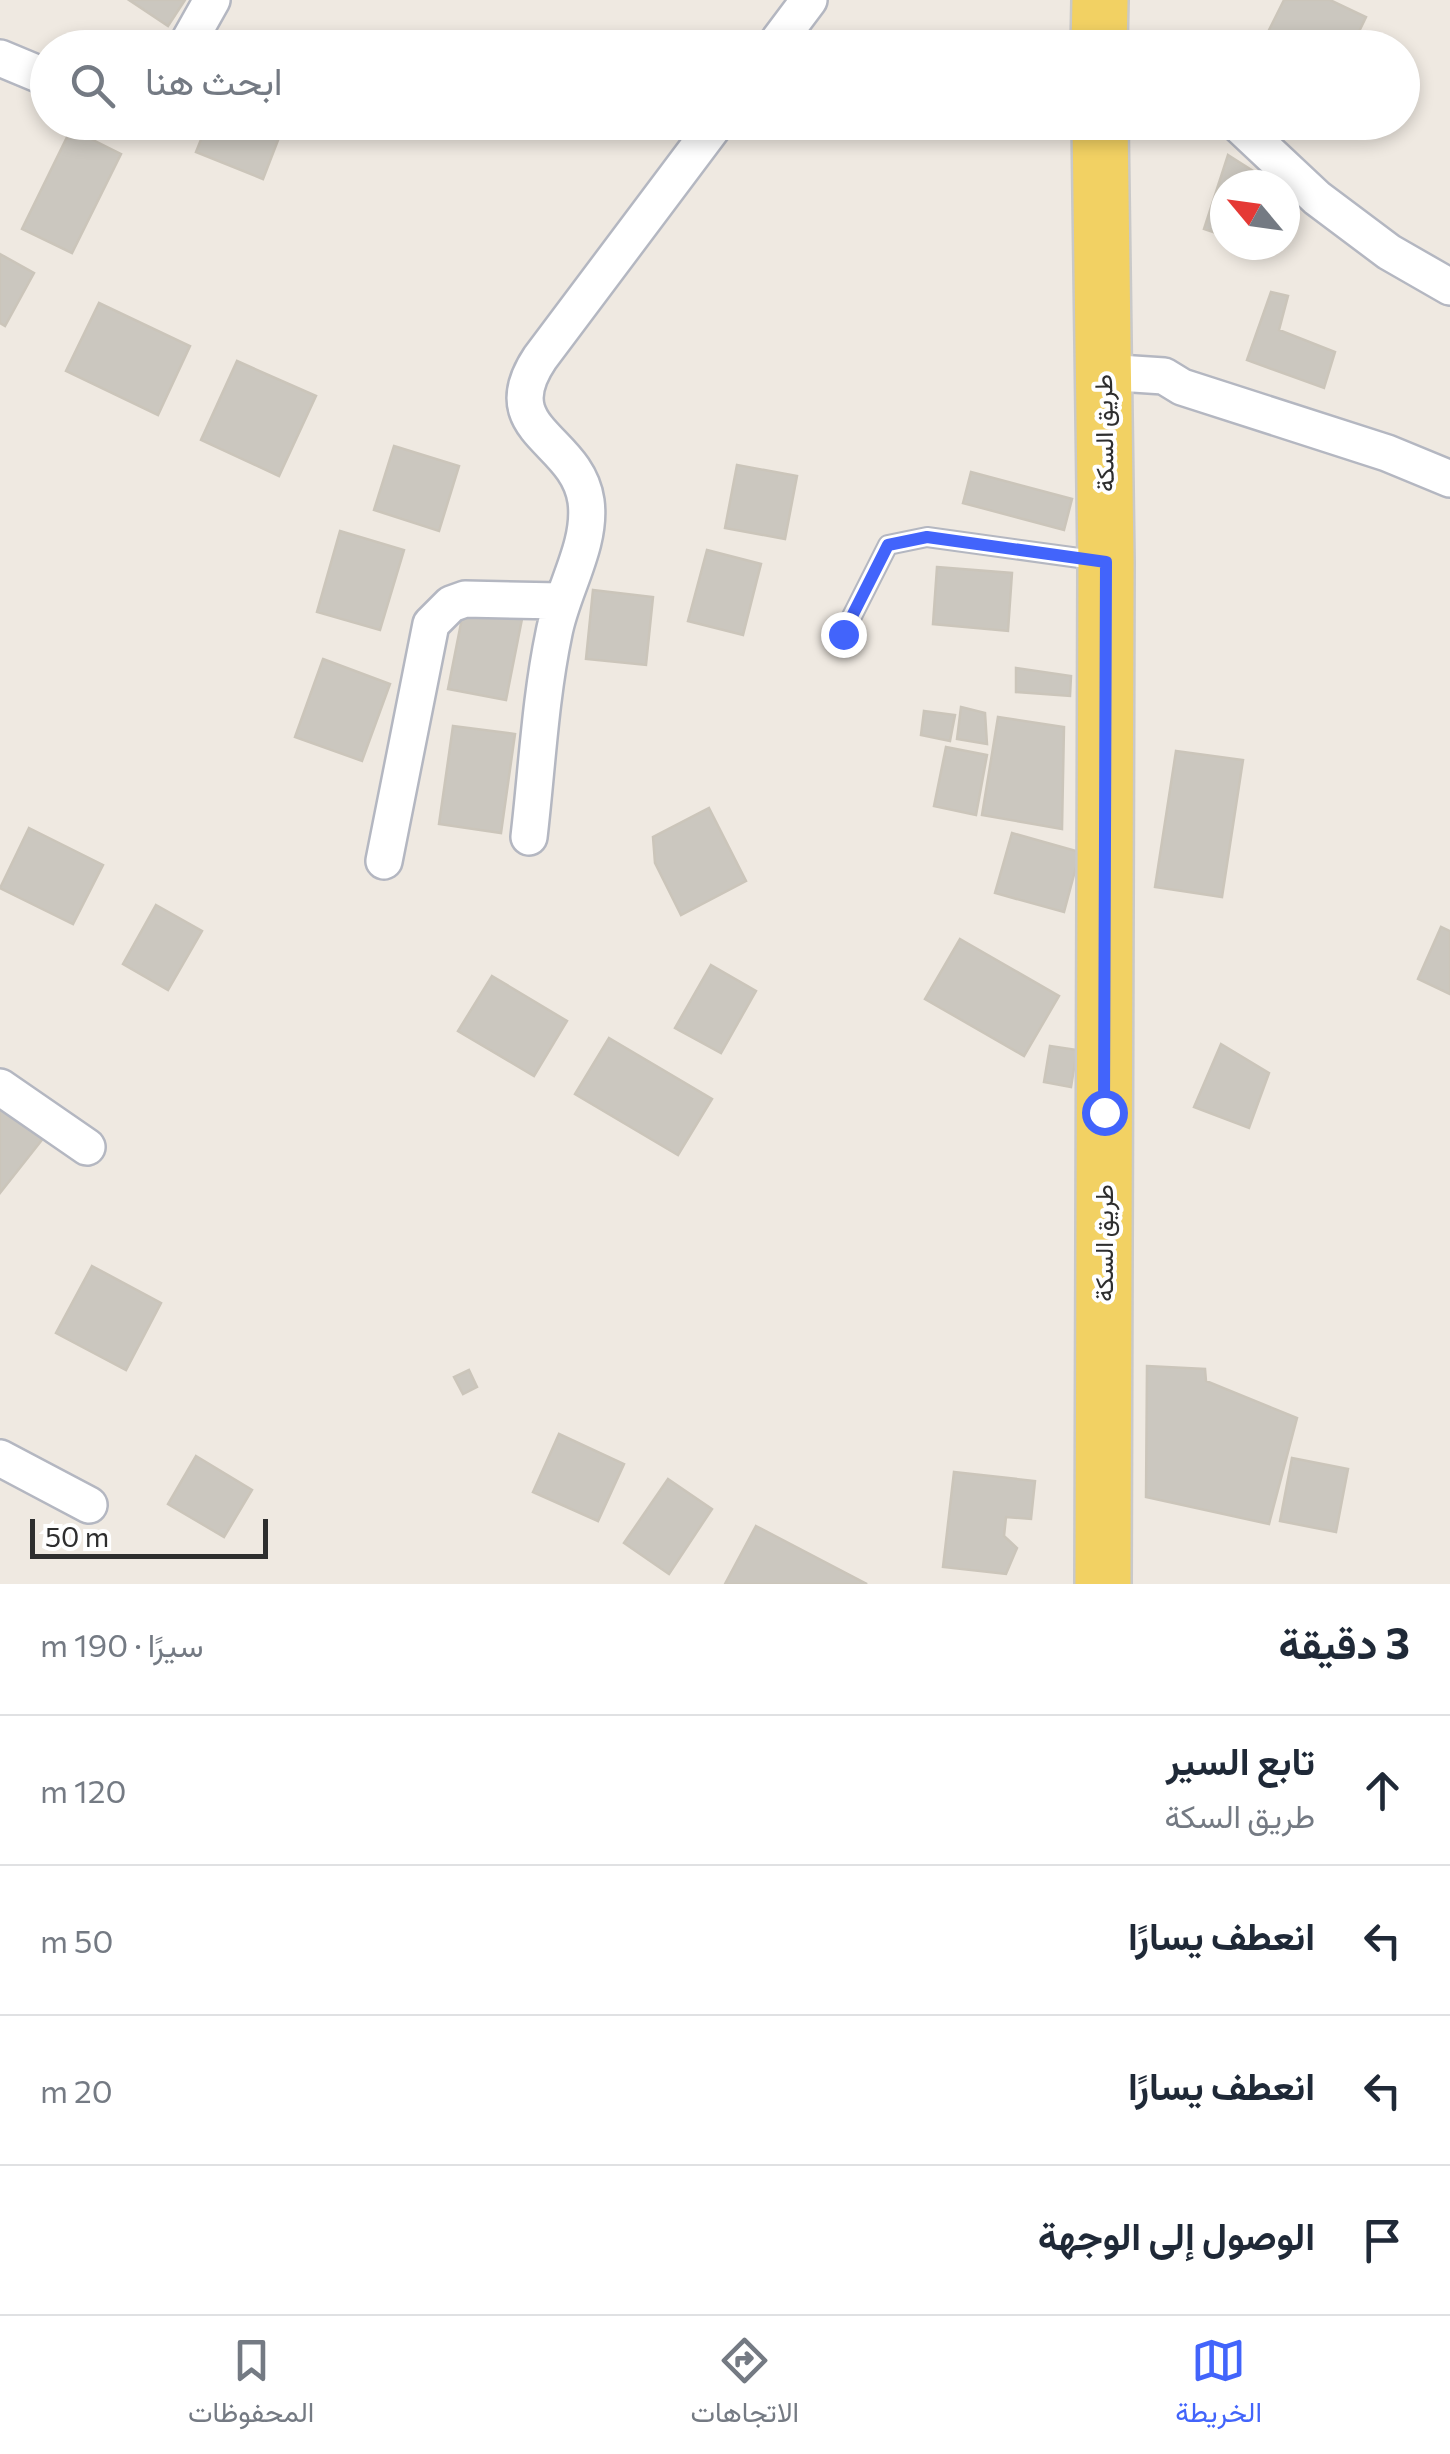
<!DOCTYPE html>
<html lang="ar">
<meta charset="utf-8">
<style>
:root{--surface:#fff;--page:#f6f6f7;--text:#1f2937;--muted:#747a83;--line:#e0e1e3;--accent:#4264fb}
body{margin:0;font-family:Commissioner,Vazirmatn,sans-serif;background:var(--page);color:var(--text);direction:rtl}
.compass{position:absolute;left:1210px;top:170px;width:90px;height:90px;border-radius:50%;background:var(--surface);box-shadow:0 5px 15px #0003;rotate:299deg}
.scale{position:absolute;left:30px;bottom:25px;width:238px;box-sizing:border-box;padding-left:10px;border:5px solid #2e2e2e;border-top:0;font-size:28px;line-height:35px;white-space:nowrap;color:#2e2e2e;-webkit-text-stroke:8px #fff;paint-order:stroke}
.stop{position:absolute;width:30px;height:30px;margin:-22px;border:8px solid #4264fb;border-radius:50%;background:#fff}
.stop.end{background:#4264fb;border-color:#fff;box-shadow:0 2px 10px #0008}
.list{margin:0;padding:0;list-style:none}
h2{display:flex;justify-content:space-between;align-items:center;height:130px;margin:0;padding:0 40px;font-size:42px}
h2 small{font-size:32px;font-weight:400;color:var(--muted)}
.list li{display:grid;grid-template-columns:65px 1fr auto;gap:30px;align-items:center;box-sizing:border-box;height:150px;padding:0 40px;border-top:2px solid var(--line)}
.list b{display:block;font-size:38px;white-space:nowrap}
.list p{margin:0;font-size:32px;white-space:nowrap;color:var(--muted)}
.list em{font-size:32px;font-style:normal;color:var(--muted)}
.icon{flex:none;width:55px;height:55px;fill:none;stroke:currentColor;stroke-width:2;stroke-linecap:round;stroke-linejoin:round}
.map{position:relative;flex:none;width:1450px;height:1584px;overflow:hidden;direction:ltr}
.search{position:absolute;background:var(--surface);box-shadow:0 5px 15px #0003;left:30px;right:30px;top:30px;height:110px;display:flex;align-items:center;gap:25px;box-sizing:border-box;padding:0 35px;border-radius:55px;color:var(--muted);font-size:38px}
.sheet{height:730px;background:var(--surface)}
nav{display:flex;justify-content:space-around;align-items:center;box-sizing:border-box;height:140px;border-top:2px solid var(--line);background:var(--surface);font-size:28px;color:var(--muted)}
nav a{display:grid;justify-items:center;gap:5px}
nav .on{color:var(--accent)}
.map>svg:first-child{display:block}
.building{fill:#cbc7bf;stroke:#cbc5ba;stroke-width:2.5}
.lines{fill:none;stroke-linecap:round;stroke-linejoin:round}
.lane-casing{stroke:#b4b7c1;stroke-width:22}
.street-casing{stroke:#b4b7c1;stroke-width:40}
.primary-casing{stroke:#c9c9c9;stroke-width:60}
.lane{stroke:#fff;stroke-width:18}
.street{stroke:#fff;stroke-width:35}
.primary{stroke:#f2d163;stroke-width:55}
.route{stroke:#4264fb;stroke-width:12}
.labels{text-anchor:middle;stroke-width:8;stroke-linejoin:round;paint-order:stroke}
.street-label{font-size:25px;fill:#2e2e2e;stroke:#fff}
</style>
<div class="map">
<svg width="1450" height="1584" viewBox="0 0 1450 1584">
<rect width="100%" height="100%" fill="#efe9e1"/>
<path class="building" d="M129 0H185L168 26Z
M1284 0H1330L1366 17 1351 48H1260Z
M208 122H285L263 179 196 152Z
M71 129 121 154 72 253 22 229Z
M1228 155 1275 185H1225V236L1204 229Z
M0 254 34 273 5 326 0 323Z
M1271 292 1288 296 1279 330 1335 352 1324 388 1247 360Z
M99 303 190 346 158 415 66 371Z
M237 361 316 396 279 476 201 440Z
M394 446 459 466 439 531 374 510Z
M737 465 797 476 785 539 725 528Z
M971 472 1072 499 1064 530 963 503Z
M340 531 404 550 380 630 317 612Z
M707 550 761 564 743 635 688 621Z
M937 567 1012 573 1008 631 933 624Z
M593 590 653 597 646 665 586 659Z
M464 608 522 619 506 700 448 689Z
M323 659 390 684 362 761 295 737Z
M1016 668 1071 676 1070 696 1016 692Z
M961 707 985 713 987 744 957 739Z
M924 711 955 715 950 741 921 735Z
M998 717 1064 727 1062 829 982 815Z
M453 726 515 734 501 833 439 824Z
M946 747 987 755 976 815 934 806Z
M1176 751 1243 760 1222 897 1155 887Z
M709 808 746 881 681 915 655 863 653 837Z
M29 828 103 865 73 924 0 888Z
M1012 833 1080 852 1064 912 995 893Z
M156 905 202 931 168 990 123 964Z
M1441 927 1450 931V994L1418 979Z
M960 939 1059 996 1024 1056 925 999Z
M711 965 756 991 721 1053 675 1028Z
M492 976 567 1021 534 1076 458 1031Z
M609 1038 712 1099 678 1155 575 1094Z
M1221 1044 1269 1073 1249 1128 1194 1107Z
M1050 1046 1077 1050 1071 1087 1044 1082Z
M0 1101 45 1136 0 1193Z
M92 1266 161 1303 126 1370 56 1333Z
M1147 1366 1205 1369 1206 1381 1297 1418 1269 1524 1146 1497Z
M469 1370 477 1387 463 1394 454 1377Z
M559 1434 624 1464 598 1521 533 1492Z
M196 1456 252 1490 224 1537 168 1504Z
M1292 1458 1348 1469 1336 1532 1280 1521Z
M954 1472 1035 1481 1031 1519 1006 1517 1004 1536 1017 1548 1006 1574 943 1567Z
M668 1479 712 1509 669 1574 624 1543Z
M756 1526 867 1584H725Z"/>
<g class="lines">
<g class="lane-casing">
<path id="lane" d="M843 634 888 545 927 537 1101 561"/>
</g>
<g class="street-casing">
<path id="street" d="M185 48 212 0
M773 48 809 0
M0 58 48 78
M1236 122 1317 198 1389 252 1450 287
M1103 372 1164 376 1182 387 1387 453 1450 479
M529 837C537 769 540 700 554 633 562 590 592 545 586 501 577 438 491 431 540 358L717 122
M384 861 431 624 451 604 465 599 561 601
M0 1087 87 1147
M0 1458 89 1505"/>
</g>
<g class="primary-casing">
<path id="primary" d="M1099 48 1100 0
M1100 122 1106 562 1103 1584"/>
</g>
<use href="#lane" class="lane"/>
<use href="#street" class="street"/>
<use href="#primary" class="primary"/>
</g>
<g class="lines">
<path class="route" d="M843 634 888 545 927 537 1106 562 1104 1112"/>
</g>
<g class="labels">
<g class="street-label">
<text transform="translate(1104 433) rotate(-91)" y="9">طريق السكة</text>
<text transform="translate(1104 1243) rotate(-90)" y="9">طريق السكة</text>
</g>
</g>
</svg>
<svg class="compass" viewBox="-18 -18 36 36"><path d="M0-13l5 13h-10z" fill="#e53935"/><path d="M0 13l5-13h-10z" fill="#747a83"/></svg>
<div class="scale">50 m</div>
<div class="stop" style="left:1104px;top:1112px"></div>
<div class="stop end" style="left:843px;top:634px"></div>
<div class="search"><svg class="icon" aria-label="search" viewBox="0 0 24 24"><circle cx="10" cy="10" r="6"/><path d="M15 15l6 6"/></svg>ابحث هنا</div>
</div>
<section class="sheet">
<h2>3 دقيقة<small>سيرًا · 190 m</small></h2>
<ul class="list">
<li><svg class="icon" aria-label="ahead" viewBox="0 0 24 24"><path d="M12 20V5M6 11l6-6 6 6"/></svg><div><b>تابع السير</b><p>طريق السكة</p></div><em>120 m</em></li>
<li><svg class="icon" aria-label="left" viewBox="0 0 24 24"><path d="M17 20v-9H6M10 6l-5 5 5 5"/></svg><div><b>انعطف يسارًا</b></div><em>50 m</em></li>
<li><svg class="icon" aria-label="left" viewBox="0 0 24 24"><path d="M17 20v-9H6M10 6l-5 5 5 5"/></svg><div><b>انعطف يسارًا</b></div><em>20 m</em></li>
<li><svg class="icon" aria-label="arrive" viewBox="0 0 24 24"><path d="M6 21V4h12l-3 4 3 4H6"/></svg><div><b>الوصول إلى الوجهة</b></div></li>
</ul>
</section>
<nav>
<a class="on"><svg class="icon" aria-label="map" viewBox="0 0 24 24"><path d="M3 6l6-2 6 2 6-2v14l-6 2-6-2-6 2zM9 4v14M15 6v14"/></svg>الخريطة</a>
<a><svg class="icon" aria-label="directions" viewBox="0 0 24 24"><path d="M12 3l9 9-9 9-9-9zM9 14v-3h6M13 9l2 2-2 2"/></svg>الاتجاهات</a>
<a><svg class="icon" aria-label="saved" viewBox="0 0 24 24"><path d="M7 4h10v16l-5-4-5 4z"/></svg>المحفوظات</a>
</nav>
